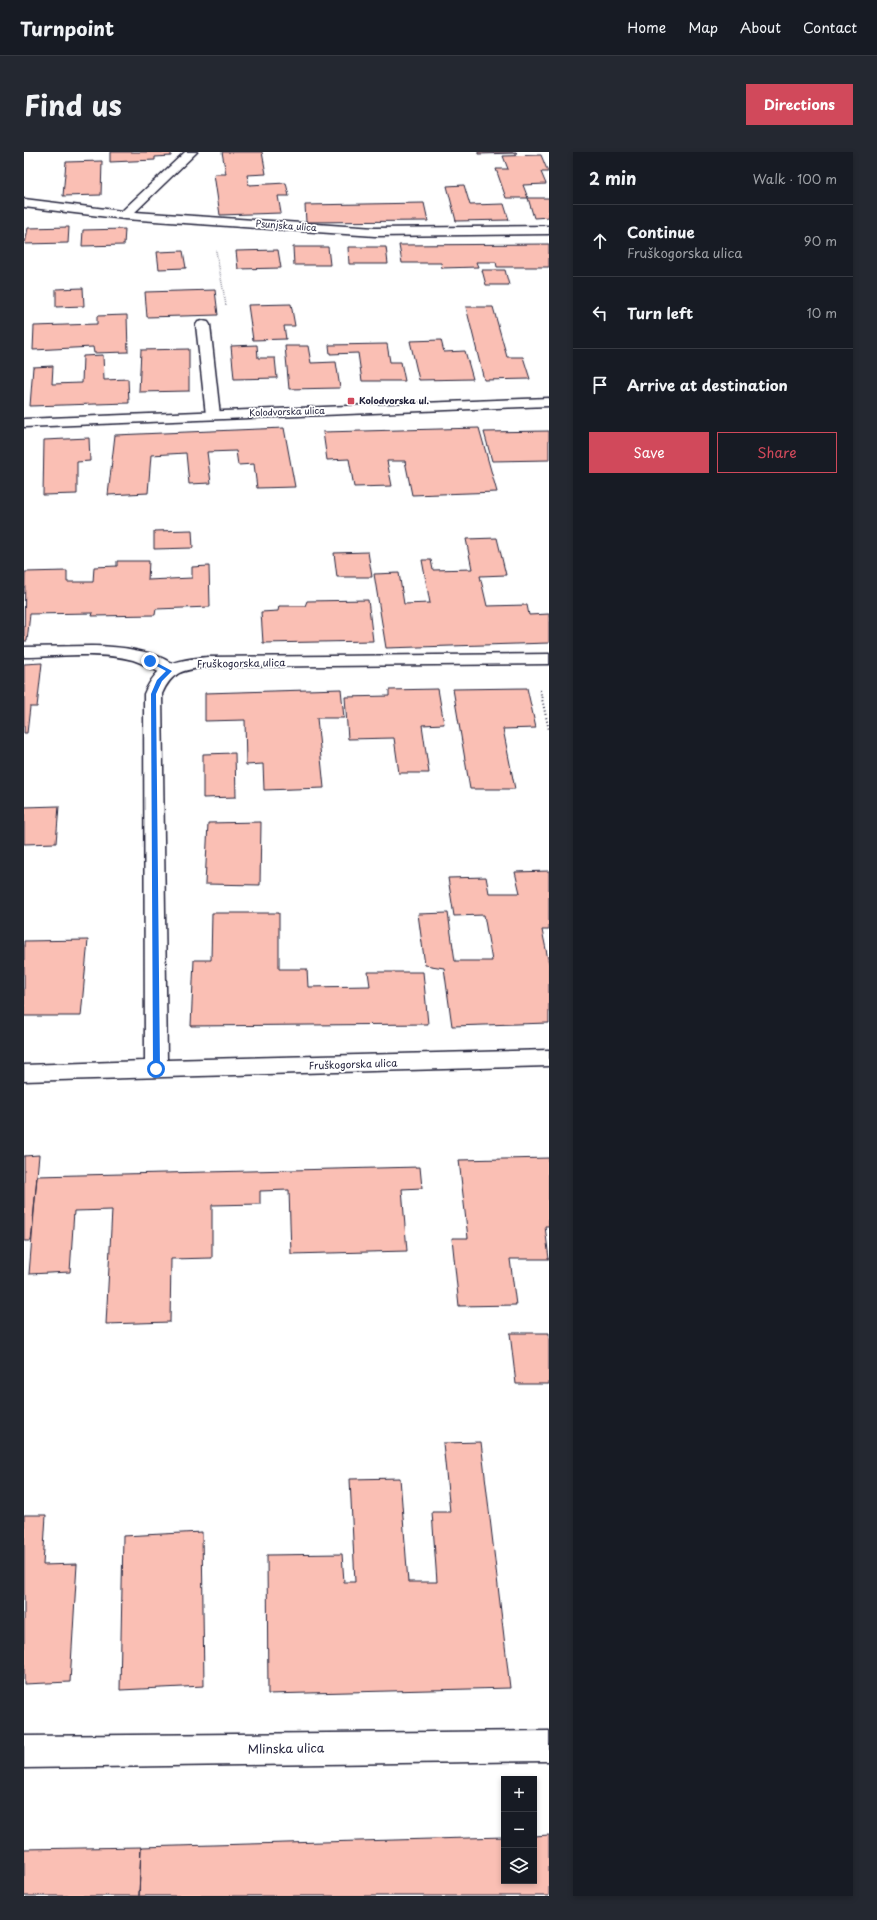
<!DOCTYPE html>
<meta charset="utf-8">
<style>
:root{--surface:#171b24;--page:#242831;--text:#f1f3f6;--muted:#9ea1a6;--line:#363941;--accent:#d1495b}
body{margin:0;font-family:"Playpen Sans",sans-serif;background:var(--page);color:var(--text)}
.controls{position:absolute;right:12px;bottom:12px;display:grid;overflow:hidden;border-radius:0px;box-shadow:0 2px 6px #0003}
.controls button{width:36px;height:36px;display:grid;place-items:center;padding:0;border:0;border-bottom:1px solid var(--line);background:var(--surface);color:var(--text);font:20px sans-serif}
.stop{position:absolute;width:12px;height:12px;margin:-9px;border:3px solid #1a73e8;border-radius:50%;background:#fff}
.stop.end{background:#1a73e8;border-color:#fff;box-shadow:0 1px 4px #0008}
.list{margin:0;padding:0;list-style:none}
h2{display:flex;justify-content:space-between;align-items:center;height:52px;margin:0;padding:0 16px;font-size:17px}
h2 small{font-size:13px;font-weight:400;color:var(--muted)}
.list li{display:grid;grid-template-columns:26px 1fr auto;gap:12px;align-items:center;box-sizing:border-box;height:72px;padding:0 16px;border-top:1px solid var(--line)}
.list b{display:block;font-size:15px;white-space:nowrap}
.list p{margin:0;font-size:13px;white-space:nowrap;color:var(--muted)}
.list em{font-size:13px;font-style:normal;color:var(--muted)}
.actions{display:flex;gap:8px;padding:12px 16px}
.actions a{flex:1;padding:9px 0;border:1px solid var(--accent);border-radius:0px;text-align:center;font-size:14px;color:var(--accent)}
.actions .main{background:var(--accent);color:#fff}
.icon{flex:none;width:22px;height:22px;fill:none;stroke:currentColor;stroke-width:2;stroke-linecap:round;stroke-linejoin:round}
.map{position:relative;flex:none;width:525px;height:1744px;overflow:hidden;border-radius:0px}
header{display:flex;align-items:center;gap:24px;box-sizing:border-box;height:56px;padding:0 20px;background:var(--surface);border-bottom:1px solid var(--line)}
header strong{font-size:19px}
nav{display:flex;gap:22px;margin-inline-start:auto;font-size:14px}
.intro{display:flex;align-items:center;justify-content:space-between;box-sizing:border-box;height:96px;padding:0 24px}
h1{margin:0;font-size:28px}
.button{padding:10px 18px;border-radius:0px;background:var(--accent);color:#fff;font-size:14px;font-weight:700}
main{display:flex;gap:24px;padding:0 24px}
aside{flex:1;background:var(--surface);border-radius:0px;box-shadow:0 2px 6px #0003}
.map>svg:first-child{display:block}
.building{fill:#fabfb4;stroke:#22223b}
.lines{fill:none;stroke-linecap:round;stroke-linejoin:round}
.lane-casing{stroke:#22223b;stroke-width:3}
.street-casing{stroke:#22223b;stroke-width:3}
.secondary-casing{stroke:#22223b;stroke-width:3}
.path-far1{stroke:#22223b;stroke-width:1.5;stroke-dasharray:0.5 1.5;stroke-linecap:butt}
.path{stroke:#22223b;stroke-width:2;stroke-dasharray:1 2.5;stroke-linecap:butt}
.lane{fill:#fff;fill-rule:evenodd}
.street{fill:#fff;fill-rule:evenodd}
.secondary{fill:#fff;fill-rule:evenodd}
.route{fill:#1a73e8}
.poi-dot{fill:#d1495b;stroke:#fff;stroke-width:1.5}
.labels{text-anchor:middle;stroke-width:3.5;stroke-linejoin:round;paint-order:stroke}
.far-street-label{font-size:9px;fill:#22223b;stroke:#fff}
.far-poi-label{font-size:9px;font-weight:bold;fill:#22223b;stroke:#fff;text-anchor:start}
.street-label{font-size:10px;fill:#22223b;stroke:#fff}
.near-street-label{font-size:12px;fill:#22223b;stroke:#fff}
</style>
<header>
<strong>Turnpoint</strong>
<nav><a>Home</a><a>Map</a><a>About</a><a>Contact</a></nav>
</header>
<div class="intro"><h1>Find us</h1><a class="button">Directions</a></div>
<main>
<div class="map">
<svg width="525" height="1744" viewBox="0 0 525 1744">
<rect width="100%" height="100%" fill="#fff"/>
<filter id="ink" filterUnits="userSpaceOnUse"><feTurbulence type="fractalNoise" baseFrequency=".025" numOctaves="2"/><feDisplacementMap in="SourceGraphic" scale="8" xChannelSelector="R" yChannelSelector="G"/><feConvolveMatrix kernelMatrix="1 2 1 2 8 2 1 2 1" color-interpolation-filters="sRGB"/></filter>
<g filter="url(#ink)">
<path class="building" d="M86 0H147V4L131 5V8L86 10Z
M198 0H238L242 22 223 23 225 33 262 31 265 44H254L257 61 196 63 190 22H202Z
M454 0H492L493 1 454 2Z
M517 3 524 20H517L522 32 499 33 504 46H482L472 17H484L479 4Z
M78 9 77 43 39 44 42 10Z
M440 33 446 53 480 52 485 68 432 69 423 34Z
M504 46H525V65L510 66Z
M400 51 404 69 282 70 281 53Z
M45 75 44 91 1 92 4 76Z
M101 77 100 93 58 94 59 78Z
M525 92V115H473L472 110H452L454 115 418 116 417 111H378L375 93Z
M269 95H304L306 113H270Z
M324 95H362L364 112H325Z
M254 98 257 116 214 117 212 99Z
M159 99 162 116 135 117 133 100Z
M458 118H481L485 133H462Z
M59 136 60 154 32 155V137Z
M191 138 194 163 123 165 121 140Z
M267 152 271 174H260L262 187 229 188 224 153Z
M442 155H469L483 205H499L506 227 460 228Z
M103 163 104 200 70 201 69 195 9 198 10 174 73 172V164Z
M417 188 420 200 441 199 449 227 395 228 386 189Z
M363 192 366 210H377L381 229H338L334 201 306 202 305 193Z
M233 193 234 206H251L253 226 210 227 207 194Z
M261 194H284L287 211 312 210 316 236 265 237Z
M165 197V239L115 240 117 198Z
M79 203 80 228 104 227 105 251 6 254 9 215 29 214 28 232 58 231 59 204Z
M260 276 271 335 233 336 230 312 214 313 212 299 183 300 187 331 165 332 162 301 127 303 124 341 84 343 91 283Z
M455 276 473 340 388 343 381 309H363L368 334 330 335 325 307 303 308 299 280Z
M525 279V308L468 309 460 280Z
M65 286 66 309 53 310V342L19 343 20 288Z
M168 378 169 396 130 397V379Z
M473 386 482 423 456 424 463 454 503 453 505 463 525 462V491L362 496 350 422 375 421 380 452 406 451 398 408H407L409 418 448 417 442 387Z
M344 400 348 425H313L310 401Z
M93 409H125L124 428 168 426V415L185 414 186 455 132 457 131 463 68 464 69 461 6 462 3 489H0L1 420 43 419V430H69L70 415 93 414Z
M344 448 349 489 239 491 237 460 254 459 255 454H281L283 449Z
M18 511 13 555H6L3 581H0V512Z
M503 536 512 576 479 577 491 637H446L429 537Z
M317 537 320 566H293L300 636 240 638 239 612 222 613 221 568 181 569V541Z
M414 537 420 572 398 573 405 621H375L370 586 324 587 321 545 365 544V538Z
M211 601 212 645 179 646V602Z
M35 654 32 691 0 692V655Z
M237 670 236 733 181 732 184 671Z
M525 719V778H518L525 812V871L428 874 420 816 401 813 394 762 424 761 431 809H468L460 763 430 764 424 726 462 725 465 741H496L491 720Z
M188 761H255V817H283L284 835 346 834 344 820H399L404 872 167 874 170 808H187Z
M64 788 57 864H0V789Z
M15 1003 7 1089H0V1004Z
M525 1006V1074H521L525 1107H486L492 1153 435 1154 428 1086H444L435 1008Z
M396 1015 398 1036 378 1037 383 1099 267 1102 265 1038 236 1039V1052L188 1053V1106L147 1107 146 1170 82 1172 88 1058 50 1059 46 1120 5 1122 13 1024Z
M486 1181H525V1232H492Z
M457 1290 486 1536 244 1542 243 1403 318 1402 320 1430H331L326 1327 376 1326 384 1430H413L408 1360H426L419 1291Z
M0 1363H22L19 1413 53 1412 46 1530 0 1532Z
M178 1380 180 1534 96 1538 99 1384Z
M525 1683V1744H115L117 1695 480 1685V1729H510V1684Z
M117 1695 115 1744H0V1697Z"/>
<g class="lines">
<g class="lane-casing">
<path id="lane" d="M179 169 184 170 186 173 196 263 194 266H184L182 263 172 173 174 170Z
M67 494C90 494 141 498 155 519L152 523 146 524C133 521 122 512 109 508 76 499 34 505 0 505V495Z"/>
</g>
<g class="street-casing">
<path id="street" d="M161 0H173L111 60 351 76 525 74V82L351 84 101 67 0 55V47L98 59Z
M525 502V512L183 515C159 518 148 519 138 542L143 908 525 898V914L0 929V913L121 909 120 542C134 510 150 509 183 505Z
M525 1579V1609L0 1616V1584Z"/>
</g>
<g class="secondary-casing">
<path id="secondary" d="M525 246V254L0 275V267Z"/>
</g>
<path class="path-far1" d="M192 99 202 153"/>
<path class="path" d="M516 538 525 578"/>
<use href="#lane" class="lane"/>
<use href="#street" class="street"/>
<use href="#secondary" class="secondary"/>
</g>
</g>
<path class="route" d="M126 507 148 519 138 529 132 542 136 917 132 919 129 917 127 542 133 528 142 519 125 510Z"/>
<rect class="poi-dot" x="323" y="245" width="8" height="8" rx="2"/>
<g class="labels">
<g class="far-street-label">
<text transform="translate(262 74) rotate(4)" y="3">Psunjska ulica</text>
<text transform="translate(263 260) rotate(-2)" y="3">Kolodvorska ulica</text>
</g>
<g class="far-poi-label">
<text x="335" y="252">Kolodvorska ul.</text>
</g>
<g class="street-label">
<text transform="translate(217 511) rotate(-1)" y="4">Fruškogorska ulica</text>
<text transform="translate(329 912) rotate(-2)" y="4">Fruškogorska ulica</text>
</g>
<g class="near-street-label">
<text transform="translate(262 1597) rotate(-1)" y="4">Mlinska ulica</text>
</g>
</g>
</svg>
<div class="controls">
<button>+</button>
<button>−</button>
<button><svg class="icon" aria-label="layers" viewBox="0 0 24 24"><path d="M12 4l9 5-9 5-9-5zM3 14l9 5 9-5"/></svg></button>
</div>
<div class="stop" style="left:132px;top:917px"></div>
<div class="stop end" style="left:126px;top:509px"></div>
</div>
<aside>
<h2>2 min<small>Walk · 100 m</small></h2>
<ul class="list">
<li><svg class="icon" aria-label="ahead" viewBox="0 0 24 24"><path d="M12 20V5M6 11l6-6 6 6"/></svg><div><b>Continue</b><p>Fruškogorska ulica</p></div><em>90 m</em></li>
<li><svg class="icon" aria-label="left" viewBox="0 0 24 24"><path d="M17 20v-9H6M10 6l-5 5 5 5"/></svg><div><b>Turn left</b></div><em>10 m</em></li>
<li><svg class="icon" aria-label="arrive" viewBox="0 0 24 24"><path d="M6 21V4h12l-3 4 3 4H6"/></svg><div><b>Arrive at destination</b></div></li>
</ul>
<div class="actions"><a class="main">Save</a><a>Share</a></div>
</aside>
</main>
